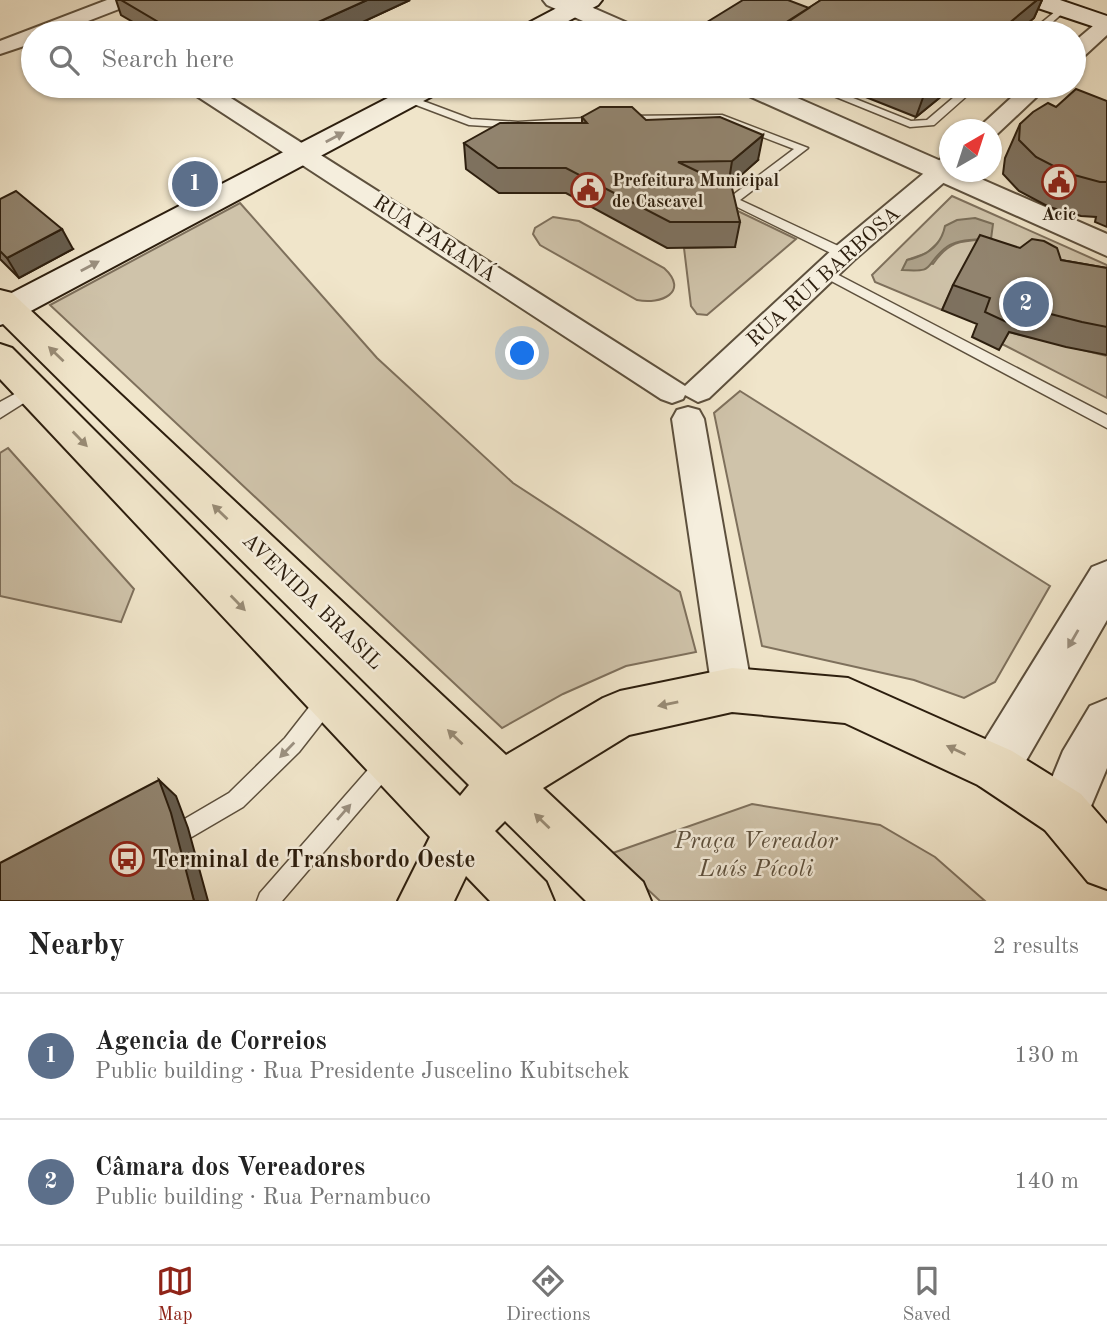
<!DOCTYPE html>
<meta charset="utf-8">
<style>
:root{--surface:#fff;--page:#f2f2f2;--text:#222;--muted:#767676;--line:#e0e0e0;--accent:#8f2418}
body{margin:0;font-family:"Old Standard TT",serif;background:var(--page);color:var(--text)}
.compass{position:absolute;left:939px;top:119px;width:63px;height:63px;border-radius:50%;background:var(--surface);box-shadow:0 2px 5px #0004;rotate:39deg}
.you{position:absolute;left:523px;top:354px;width:24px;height:24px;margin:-18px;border:5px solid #fff;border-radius:50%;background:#1a73e8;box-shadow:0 0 0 10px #1a73e833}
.badge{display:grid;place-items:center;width:46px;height:46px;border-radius:50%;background:var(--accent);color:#fff;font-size:23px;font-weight:700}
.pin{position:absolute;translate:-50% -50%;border:4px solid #fff;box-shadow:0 2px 7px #0006}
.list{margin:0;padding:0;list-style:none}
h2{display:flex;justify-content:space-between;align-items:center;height:91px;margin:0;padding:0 28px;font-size:30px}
h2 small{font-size:23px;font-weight:400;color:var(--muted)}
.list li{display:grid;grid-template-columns:46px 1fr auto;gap:21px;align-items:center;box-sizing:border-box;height:126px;padding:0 28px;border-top:2px solid var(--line)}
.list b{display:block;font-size:26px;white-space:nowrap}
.list p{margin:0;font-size:23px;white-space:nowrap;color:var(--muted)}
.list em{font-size:23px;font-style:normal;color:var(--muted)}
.icon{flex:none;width:38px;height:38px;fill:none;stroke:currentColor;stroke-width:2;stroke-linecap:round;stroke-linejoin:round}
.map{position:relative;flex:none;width:1107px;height:901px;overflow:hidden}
.search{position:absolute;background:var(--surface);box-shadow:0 2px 5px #0004;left:21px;right:21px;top:21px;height:77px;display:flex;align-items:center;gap:18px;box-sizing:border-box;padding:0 24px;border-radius:38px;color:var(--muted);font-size:26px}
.sheet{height:343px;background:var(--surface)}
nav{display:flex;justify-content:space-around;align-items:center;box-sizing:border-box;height:98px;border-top:2px solid var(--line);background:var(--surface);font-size:19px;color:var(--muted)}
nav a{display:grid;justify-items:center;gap:4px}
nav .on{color:var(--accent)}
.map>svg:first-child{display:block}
.green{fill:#cfc3aa;stroke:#7e705c;stroke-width:2;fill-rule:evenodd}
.water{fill:#ada18a;stroke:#796d58;stroke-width:2}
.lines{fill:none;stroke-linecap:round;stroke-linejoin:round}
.service-casing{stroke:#5d503d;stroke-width:3}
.minor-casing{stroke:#5d503d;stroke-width:4}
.tertiary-casing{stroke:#5d503d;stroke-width:4}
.secondary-casing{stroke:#2c1e0e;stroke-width:4}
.primary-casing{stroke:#2c1e0e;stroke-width:4}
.service{fill:#f5eedd;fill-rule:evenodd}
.minor{fill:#f5eedd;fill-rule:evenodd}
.tertiary{fill:#f5eedd;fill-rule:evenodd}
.secondary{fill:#f5eedd;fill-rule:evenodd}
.primary{fill:#f0e5ca;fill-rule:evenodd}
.wall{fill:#7e7260;stroke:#2c1e0e;stroke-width:2}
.shaded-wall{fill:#665d4e;stroke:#2c1e0e;stroke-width:2}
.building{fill:#928570;stroke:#2c1e0e;stroke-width:2}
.oneway{fill:#9b9080}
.oneway2{fill:#988b75}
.labels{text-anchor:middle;stroke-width:5;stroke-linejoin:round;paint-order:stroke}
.far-poi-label{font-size:18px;font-weight:bold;fill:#2c1e0e;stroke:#f5eedd;text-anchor:start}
.street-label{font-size:21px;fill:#2c1e0e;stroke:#f5eedd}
.near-park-label{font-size:24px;font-style:italic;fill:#5d503d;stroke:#f5eedd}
.near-poi-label{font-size:24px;font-weight:bold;fill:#2c1e0e;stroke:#f5eedd;text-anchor:start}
</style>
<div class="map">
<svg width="1107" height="901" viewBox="0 0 1107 901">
<rect width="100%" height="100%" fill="#f0e5ca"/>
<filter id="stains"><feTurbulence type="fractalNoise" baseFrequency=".00286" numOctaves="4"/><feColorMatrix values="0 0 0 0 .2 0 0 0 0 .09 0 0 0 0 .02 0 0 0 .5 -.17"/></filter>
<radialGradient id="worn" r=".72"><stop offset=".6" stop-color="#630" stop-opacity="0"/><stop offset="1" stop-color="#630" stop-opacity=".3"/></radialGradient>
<path class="green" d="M952 196 1107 265V297L953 286 942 310 875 282 872 275ZM943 238 991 239C963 241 950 239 933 264L907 260 927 253Z
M715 200 796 239 707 315 697 314 691 306 684 248 735 247Z
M240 203 377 358 513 483 680 592 696 652 626 666 563 694 502 728 50 305Z
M553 217 579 221 664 268C690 292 661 305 637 300L540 245 533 234 535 228Z
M1009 332 1107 356V398L1002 344Z
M740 391 1050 586 995 682 964 698 914 680 762 646 714 413Z
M8 448 134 589 121 622 0 596V453Z
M752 804 880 825 935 857 985 901H660L610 854Z"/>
<path class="water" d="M975 218 993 224 991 239C975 240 955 238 943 250 923 268 936 272 902 270L907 260C926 256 941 246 945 226L957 220Z"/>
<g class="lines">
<g class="service-casing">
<path id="service" d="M1062 6 1067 9 1065 11 1040 33H1029Z
M809 86H823L911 121 927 120 967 86H978L934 125 910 127Z
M407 95 471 119 518 122 602 117 608 120 602 123 518 128 469 125 403 100 402 98Z
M722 115 808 148 740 200 849 251V257H839L725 201 794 149 721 121 624 122 618 119 624 116Z
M825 268 1107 415V428L820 275V269Z
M33 384 38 386 40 390 38 394 0 418V402Z
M328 690 335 692 338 699 335 706 299 752 243 807 178 845 171 849 164 845 160 838 164 831 229 793 285 738 321 692Z
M387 753 394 756 397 763 394 770 282 901H257L260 893 380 756Z"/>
</g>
<g class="minor-casing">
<path id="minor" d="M107 0H135L132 4 57 33H33V43L0 54V41Z
M1107 18V35L1082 58 1074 59V42L1100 20Z
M186 86H212L685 386 834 248 941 159 950 157V172H956L854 260 709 398 698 402 685 395 683 399 672 403 661 399 189 91Z
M1024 86H1048L996 135 992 136V130H976Z
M688 407 699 410 704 419 752 690 746 704 732 709 718 704 712 690 672 419 677 410Z"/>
</g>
<g class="tertiary-casing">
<path id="tertiary" d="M543 0H575L639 28 642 33H610L547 5Z
M736 86H770L950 165V172H965L1107 234V256L740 92Z
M1107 561V620L1012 785 995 793 978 785 970 768 978 751 1092 567Z
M1107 699V768L1081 830 1063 837 1045 830 1038 812 1063 751 1090 706Z"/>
</g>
<g class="secondary-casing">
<path id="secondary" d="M572 0H602L598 5 546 33H516L519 28Z
M1025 0H1060L1107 16V31L1029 5Z
M411 86H444L440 92 12 321 0 325V299Z"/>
</g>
<g class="primary-casing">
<path id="primary" d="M0 290 12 293 506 755 603 698 620 691 732 668 848 678 1012 751 1081 794 1107 824V889L1088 882 1045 830 978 785 845 723 732 712 629 735 543 788 643 882 651 901H586L505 821 495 831 546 882 554 901H490L466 876 454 901H398L430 837 0 379V344L12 348 460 796 469 785 0 321Z"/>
</g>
<use href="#service" class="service"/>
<use href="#minor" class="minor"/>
<use href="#tertiary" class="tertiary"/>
<use href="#secondary" class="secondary"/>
<use href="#primary" class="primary"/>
</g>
<path class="wall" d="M116 0H410L339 33H152L121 15Z
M821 0H1042L1034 18 1016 33H698L699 27 809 8Z
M838 86H954L916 117Z
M1107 101V227L1095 222 1096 217 1081 216 1049 207 1019 191 1003 174 1005 158 1020 124 1056 107Z
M582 117 646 120 758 160 728 186 740 222 735 247 667 248 566 193H499L466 169 464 143 582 123Z
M0 199 73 249 19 278 0 259Z
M1020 248 1061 260 1107 268V355L1066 347 1009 332 999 350 972 337 977 324 942 310 953 285Z"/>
<path class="shaded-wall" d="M367 0H410L339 33H294Z
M1037 0H1042L1034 18 1016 33H997Z
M933 86H954L916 117 925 92Z
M763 135 758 160 728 187 732 161Z
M62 229 73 249 19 278 7 258Z
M159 780 176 796 188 828 208 901H194Z"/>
<path class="building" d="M121 0H367L294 33H177Z
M743 0H788L809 8 771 33H713L699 27Z
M821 0H1037L997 33H774L771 32Z
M909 86H933L925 92Z
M1076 89 1107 101V182H1100L1067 173 1036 157 1019 140 1020 124 1033 112 1048 103 1056 107Z
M600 107H632L646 120 720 117 763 135 732 161 678 162 732 188 740 222H670L566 168H498L464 143 500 123H587L582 117Z
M16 191 62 229 7 258 0 251V199Z
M980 235 1020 248 1032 239 1044 241 1057 248 1061 260 1107 268V327L1082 322 1023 307 1013 325 985 312 990 298 953 285Z
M159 780 171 813 194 901H0V863Z"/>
<defs><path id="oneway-solid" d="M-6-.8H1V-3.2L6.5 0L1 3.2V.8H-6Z" transform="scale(1.75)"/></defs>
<g class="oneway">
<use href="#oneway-solid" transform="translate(335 137) rotate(-28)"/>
<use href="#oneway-solid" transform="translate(90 266) rotate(-28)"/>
<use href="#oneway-solid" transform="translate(1073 639) rotate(120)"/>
<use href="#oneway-solid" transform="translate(287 750) rotate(134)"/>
<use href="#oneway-solid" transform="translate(344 812) rotate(-49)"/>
</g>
<g class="oneway2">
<use href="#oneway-solid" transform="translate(56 354) rotate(-136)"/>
<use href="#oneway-solid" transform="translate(80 439) rotate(46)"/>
<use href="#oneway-solid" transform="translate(220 512) rotate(-136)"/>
<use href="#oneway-solid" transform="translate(238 603) rotate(46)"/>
<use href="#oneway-solid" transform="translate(668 704) rotate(168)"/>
<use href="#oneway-solid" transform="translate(455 737) rotate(-136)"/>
<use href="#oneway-solid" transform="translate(956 750) rotate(-155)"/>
<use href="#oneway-solid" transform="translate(542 821) rotate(-136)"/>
</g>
<defs>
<g id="civic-ring" transform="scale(1.75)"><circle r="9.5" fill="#f5eedd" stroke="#8f2418" stroke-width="1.5"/><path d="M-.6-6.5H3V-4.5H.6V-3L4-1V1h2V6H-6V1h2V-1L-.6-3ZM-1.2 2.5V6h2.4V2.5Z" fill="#8f2418"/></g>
<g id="bus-ring" transform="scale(1.75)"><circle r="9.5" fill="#f5eedd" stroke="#8f2418" stroke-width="1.5"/><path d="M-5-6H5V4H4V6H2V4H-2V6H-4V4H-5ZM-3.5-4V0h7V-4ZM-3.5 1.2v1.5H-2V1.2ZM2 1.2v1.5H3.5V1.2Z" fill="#8f2418"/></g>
</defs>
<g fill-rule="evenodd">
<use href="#civic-ring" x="1059" y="182"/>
<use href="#civic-ring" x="588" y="190"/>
<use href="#bus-ring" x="127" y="859"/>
</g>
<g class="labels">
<g class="far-poi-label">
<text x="612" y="186">Prefeitura Municipal<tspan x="612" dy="21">de Cascavel</tspan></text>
<text x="1059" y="220" text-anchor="middle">Acic</text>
</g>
<g class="street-label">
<text transform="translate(435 238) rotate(33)" y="7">RUA PARANÁ</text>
<text transform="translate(823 276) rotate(-42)" y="7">RUA RUI BARBOSA</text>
<text transform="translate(313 601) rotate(44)" y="7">AVENIDA BRASIL</text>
</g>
<g class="near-park-label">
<text x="756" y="848">Praça Vereador<tspan x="756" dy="28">Luís Pícoli</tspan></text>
</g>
<g class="near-poi-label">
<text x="152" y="867">Terminal de Transbordo Oeste</text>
</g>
</g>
<rect width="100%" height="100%" filter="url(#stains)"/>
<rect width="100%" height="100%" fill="url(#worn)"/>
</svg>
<svg class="compass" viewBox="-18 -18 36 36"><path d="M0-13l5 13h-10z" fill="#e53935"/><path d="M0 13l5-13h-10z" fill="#767676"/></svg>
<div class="you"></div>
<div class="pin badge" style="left:195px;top:184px;background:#5c6f8a">1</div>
<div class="pin badge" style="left:1026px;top:304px;background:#5c6f8a">2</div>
<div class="search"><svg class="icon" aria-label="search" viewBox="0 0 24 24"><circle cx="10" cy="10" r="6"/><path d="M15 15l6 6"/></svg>Search here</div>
</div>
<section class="sheet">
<h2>Nearby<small>2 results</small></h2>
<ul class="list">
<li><span class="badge" style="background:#5c6f8a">1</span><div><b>Agencia de Correios</b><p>Public building · Rua Presidente Juscelino Kubitschek</p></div><em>130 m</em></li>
<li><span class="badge" style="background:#5c6f8a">2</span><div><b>Câmara dos Vereadores</b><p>Public building · Rua Pernambuco</p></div><em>140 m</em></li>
</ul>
</section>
<nav>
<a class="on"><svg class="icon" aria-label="map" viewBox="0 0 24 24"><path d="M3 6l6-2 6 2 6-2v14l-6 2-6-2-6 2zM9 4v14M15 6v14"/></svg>Map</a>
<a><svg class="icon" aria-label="directions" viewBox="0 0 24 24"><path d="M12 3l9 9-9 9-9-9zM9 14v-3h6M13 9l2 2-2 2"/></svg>Directions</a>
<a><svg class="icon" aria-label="saved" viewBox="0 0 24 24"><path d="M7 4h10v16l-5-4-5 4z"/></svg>Saved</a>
</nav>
